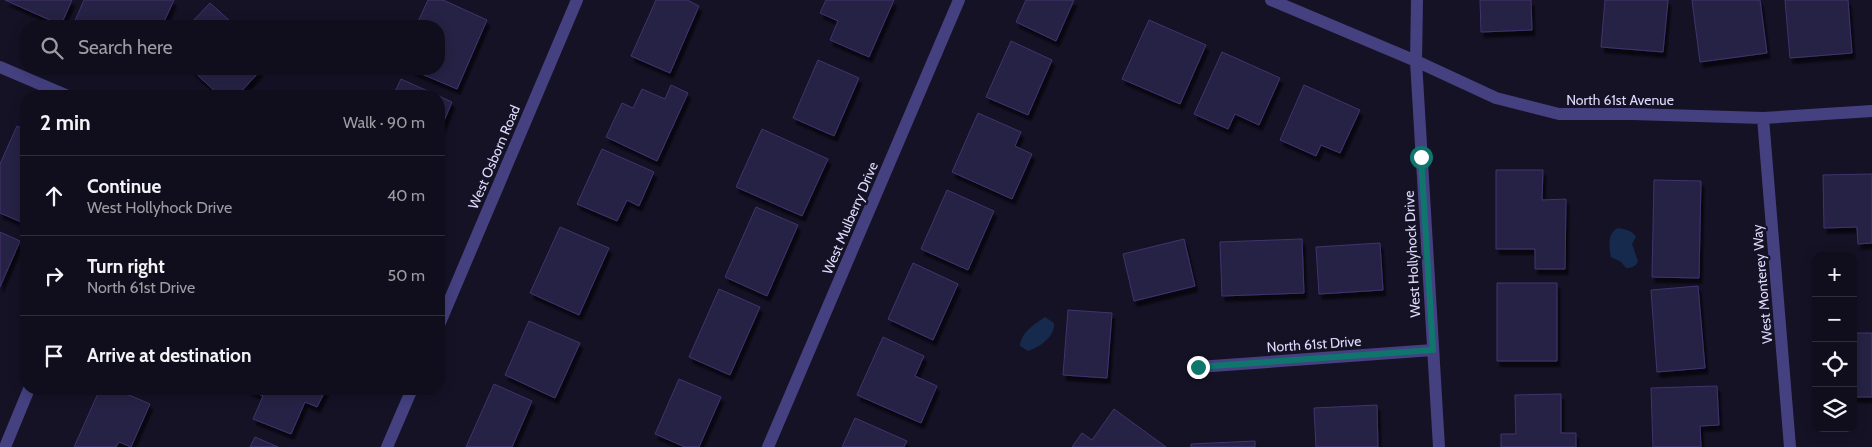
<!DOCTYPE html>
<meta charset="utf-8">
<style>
:root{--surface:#100e1c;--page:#191725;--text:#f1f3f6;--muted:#9c9ca3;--line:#302e3b}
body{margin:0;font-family:Cabin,sans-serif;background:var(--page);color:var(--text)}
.controls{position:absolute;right:15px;bottom:15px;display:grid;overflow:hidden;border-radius:10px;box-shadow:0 2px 12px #0003}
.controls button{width:45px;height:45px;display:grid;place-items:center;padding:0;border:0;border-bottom:1px solid var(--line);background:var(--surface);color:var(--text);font:25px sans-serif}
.stop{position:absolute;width:15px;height:15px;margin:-11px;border:4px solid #0f766e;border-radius:50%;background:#fff}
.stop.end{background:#0f766e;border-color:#fff;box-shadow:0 1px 5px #0008}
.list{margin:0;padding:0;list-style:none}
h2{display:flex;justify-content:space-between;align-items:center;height:65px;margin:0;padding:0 20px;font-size:21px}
h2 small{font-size:16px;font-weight:400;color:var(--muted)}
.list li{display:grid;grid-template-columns:32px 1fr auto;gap:15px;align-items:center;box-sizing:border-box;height:80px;padding:0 20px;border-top:1px solid var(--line)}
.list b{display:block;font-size:19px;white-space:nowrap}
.list p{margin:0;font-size:16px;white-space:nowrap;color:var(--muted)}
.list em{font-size:16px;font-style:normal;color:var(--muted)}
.icon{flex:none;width:28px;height:28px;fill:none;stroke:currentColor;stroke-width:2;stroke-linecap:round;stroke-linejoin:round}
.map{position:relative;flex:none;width:1872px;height:447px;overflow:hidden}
.search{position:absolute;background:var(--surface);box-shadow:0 2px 12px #0003;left:20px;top:20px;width:425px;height:55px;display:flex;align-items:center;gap:12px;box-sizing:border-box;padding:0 18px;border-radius:20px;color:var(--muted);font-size:19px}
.panel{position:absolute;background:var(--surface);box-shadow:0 2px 12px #0003;left:20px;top:90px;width:425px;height:305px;border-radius:20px}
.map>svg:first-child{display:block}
.water{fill:#152a4c}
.building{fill:#282045;stroke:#40346e;filter:url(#shadow)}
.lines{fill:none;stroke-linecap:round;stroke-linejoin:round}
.minor{stroke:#454180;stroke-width:12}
.route{stroke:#0f766e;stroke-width:6}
.labels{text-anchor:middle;stroke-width:4.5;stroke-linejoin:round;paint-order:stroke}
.street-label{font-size:14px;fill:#dedafb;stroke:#151226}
</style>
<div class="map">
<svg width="1872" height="447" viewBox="0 0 1872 447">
<defs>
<filter id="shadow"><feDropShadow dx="3" dy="5.5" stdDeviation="1" flood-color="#0009"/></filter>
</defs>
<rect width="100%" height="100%" fill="#151226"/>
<path class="water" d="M1618 228C1625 229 1633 231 1636 237L1632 244 1638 261C1636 266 1632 268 1626 268L1621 262 1611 257C1609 247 1607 233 1618 228Z
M1045 317 1054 323C1055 337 1040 347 1028 351L1020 346C1021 332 1035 324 1045 317Z"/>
<path class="building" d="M5 0H72L61 25Z
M84 0H174L162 26H81L74 23Z
M428 0H443L487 20 457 89 410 69H439V26H416Z
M656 0H687L699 6 670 73 631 56Z
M826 0H894L869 57 830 40 838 21 820 13Z
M1026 0H1074L1056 41 1016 22Z
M1480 0H1531L1532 30 1481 32Z
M1605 0H1668L1663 52 1601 47Z
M1692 0H1760L1767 53 1700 62Z
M1785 0H1848L1852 53 1790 58Z
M210 3 230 21 225 26H188Z
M1149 20 1206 45 1180 104 1122 79Z
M1011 41 1052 60 1028 115 986 97Z
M1222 52 1280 78 1259 125 1235 114 1228 129 1194 114Z
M818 60 859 78 834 136 793 118Z
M191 69H258L260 71 237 96H220Z
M401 79 452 102 439 133V96H393Z
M671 85 688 93 657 161 606 137 622 103 633 108 642 89 665 99Z
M1304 85 1360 110 1340 153 1321 145 1316 156 1280 140Z
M978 113 1021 132 1015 146 1032 154 1012 199 952 172Z
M17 126 26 131V224L0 213V164Z
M762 129 828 159 802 216 736 187Z
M602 149 654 172 639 206 627 200 617 221 577 204Z
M1496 170H1543L1542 200 1566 199 1565 269H1535V249H1496Z
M1872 174V243L1858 244 1857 227 1824 228 1823 175Z
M1654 180 1701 181 1699 278 1652 277Z
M947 190 994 211 968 270 921 249Z
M756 207 798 225 767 296 725 277Z
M560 227 609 248 579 315 530 293Z
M0 232 20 241 0 287Z
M1184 239 1195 286 1134 301 1123 254Z
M1302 239 1304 293 1222 296 1220 242Z
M1380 243 1383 290 1319 294 1316 247Z
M913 263 958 284 933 340 888 319Z
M1497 283H1557V361H1497Z
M1698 286 1705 368 1657 372 1651 290Z
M719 289 760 307 730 375 689 357Z
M1068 310 1112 313 1107 378 1063 375Z
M529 321 580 343 555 398 505 375Z
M1853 333H1872V397H1853Z
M883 337 924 356 915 376 937 386 921 423 857 395Z
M679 379 721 397 699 447H685L655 434Z
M494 384 532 401 512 447H466Z
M1717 386 1719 425 1700 426 1701 447H1653L1651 388Z
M100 389H115L150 404 131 447 119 442 116 447H74Z
M247 389H326L317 407 305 402 291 434 253 419 263 396Z
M1561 394V433H1576V447H1501V434H1516L1515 395Z
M1377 405 1378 447H1316L1314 408Z
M1114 409 1166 447H1072L1082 433 1092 440Z
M855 418 907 441 904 447H842Z
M255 437 278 447H250Z
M1255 441V447H1191V444Z"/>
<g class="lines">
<path class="minor" d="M1271 0 1416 61 1496 98 1559 114H1633L1763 118 1872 111
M1417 0 1416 61 1439 447
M0 67 68 96
M1763 118 1790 447
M439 325 577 0
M1198 367 1433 350
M5 447 29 389
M387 447 412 389
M768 447 959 0"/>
</g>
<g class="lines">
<path class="route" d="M1198 367 1433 350 1421 157"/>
</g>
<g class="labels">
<g class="street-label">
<text x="1620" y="105">North 61st Avenue</text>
<text transform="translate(494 157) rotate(-67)" y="5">West Osborn Road</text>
<text transform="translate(850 218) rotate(-67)" y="5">West Mulberry Drive</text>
<text transform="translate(1412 254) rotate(-93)" y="5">West Hollyhock Drive</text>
<text transform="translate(1762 284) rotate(-95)" y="5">West Monterey Way</text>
<text transform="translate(1314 344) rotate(-4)" y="5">North 61st Drive</text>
</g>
</g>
</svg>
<div class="controls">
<button>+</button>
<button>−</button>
<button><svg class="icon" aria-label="locate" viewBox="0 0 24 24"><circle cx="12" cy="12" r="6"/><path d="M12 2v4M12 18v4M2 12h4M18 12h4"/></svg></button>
<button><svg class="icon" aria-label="layers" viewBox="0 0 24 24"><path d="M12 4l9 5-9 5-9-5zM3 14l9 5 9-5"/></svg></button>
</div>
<div class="stop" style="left:1421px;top:157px"></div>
<div class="stop end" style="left:1198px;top:367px"></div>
<div class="search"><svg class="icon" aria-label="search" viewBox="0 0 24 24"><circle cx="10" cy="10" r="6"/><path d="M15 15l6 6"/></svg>Search here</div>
<section class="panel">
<h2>2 min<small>Walk · 90 m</small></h2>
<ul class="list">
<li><svg class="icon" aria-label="ahead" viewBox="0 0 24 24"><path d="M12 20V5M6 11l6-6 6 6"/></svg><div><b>Continue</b><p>West Hollyhock Drive</p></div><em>40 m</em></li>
<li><svg class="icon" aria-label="right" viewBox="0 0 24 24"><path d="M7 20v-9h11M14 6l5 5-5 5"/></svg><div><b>Turn right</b><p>North 61st Drive</p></div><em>50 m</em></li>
<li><svg class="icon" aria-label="arrive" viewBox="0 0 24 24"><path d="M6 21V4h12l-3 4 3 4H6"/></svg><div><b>Arrive at destination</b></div></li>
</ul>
</section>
</div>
